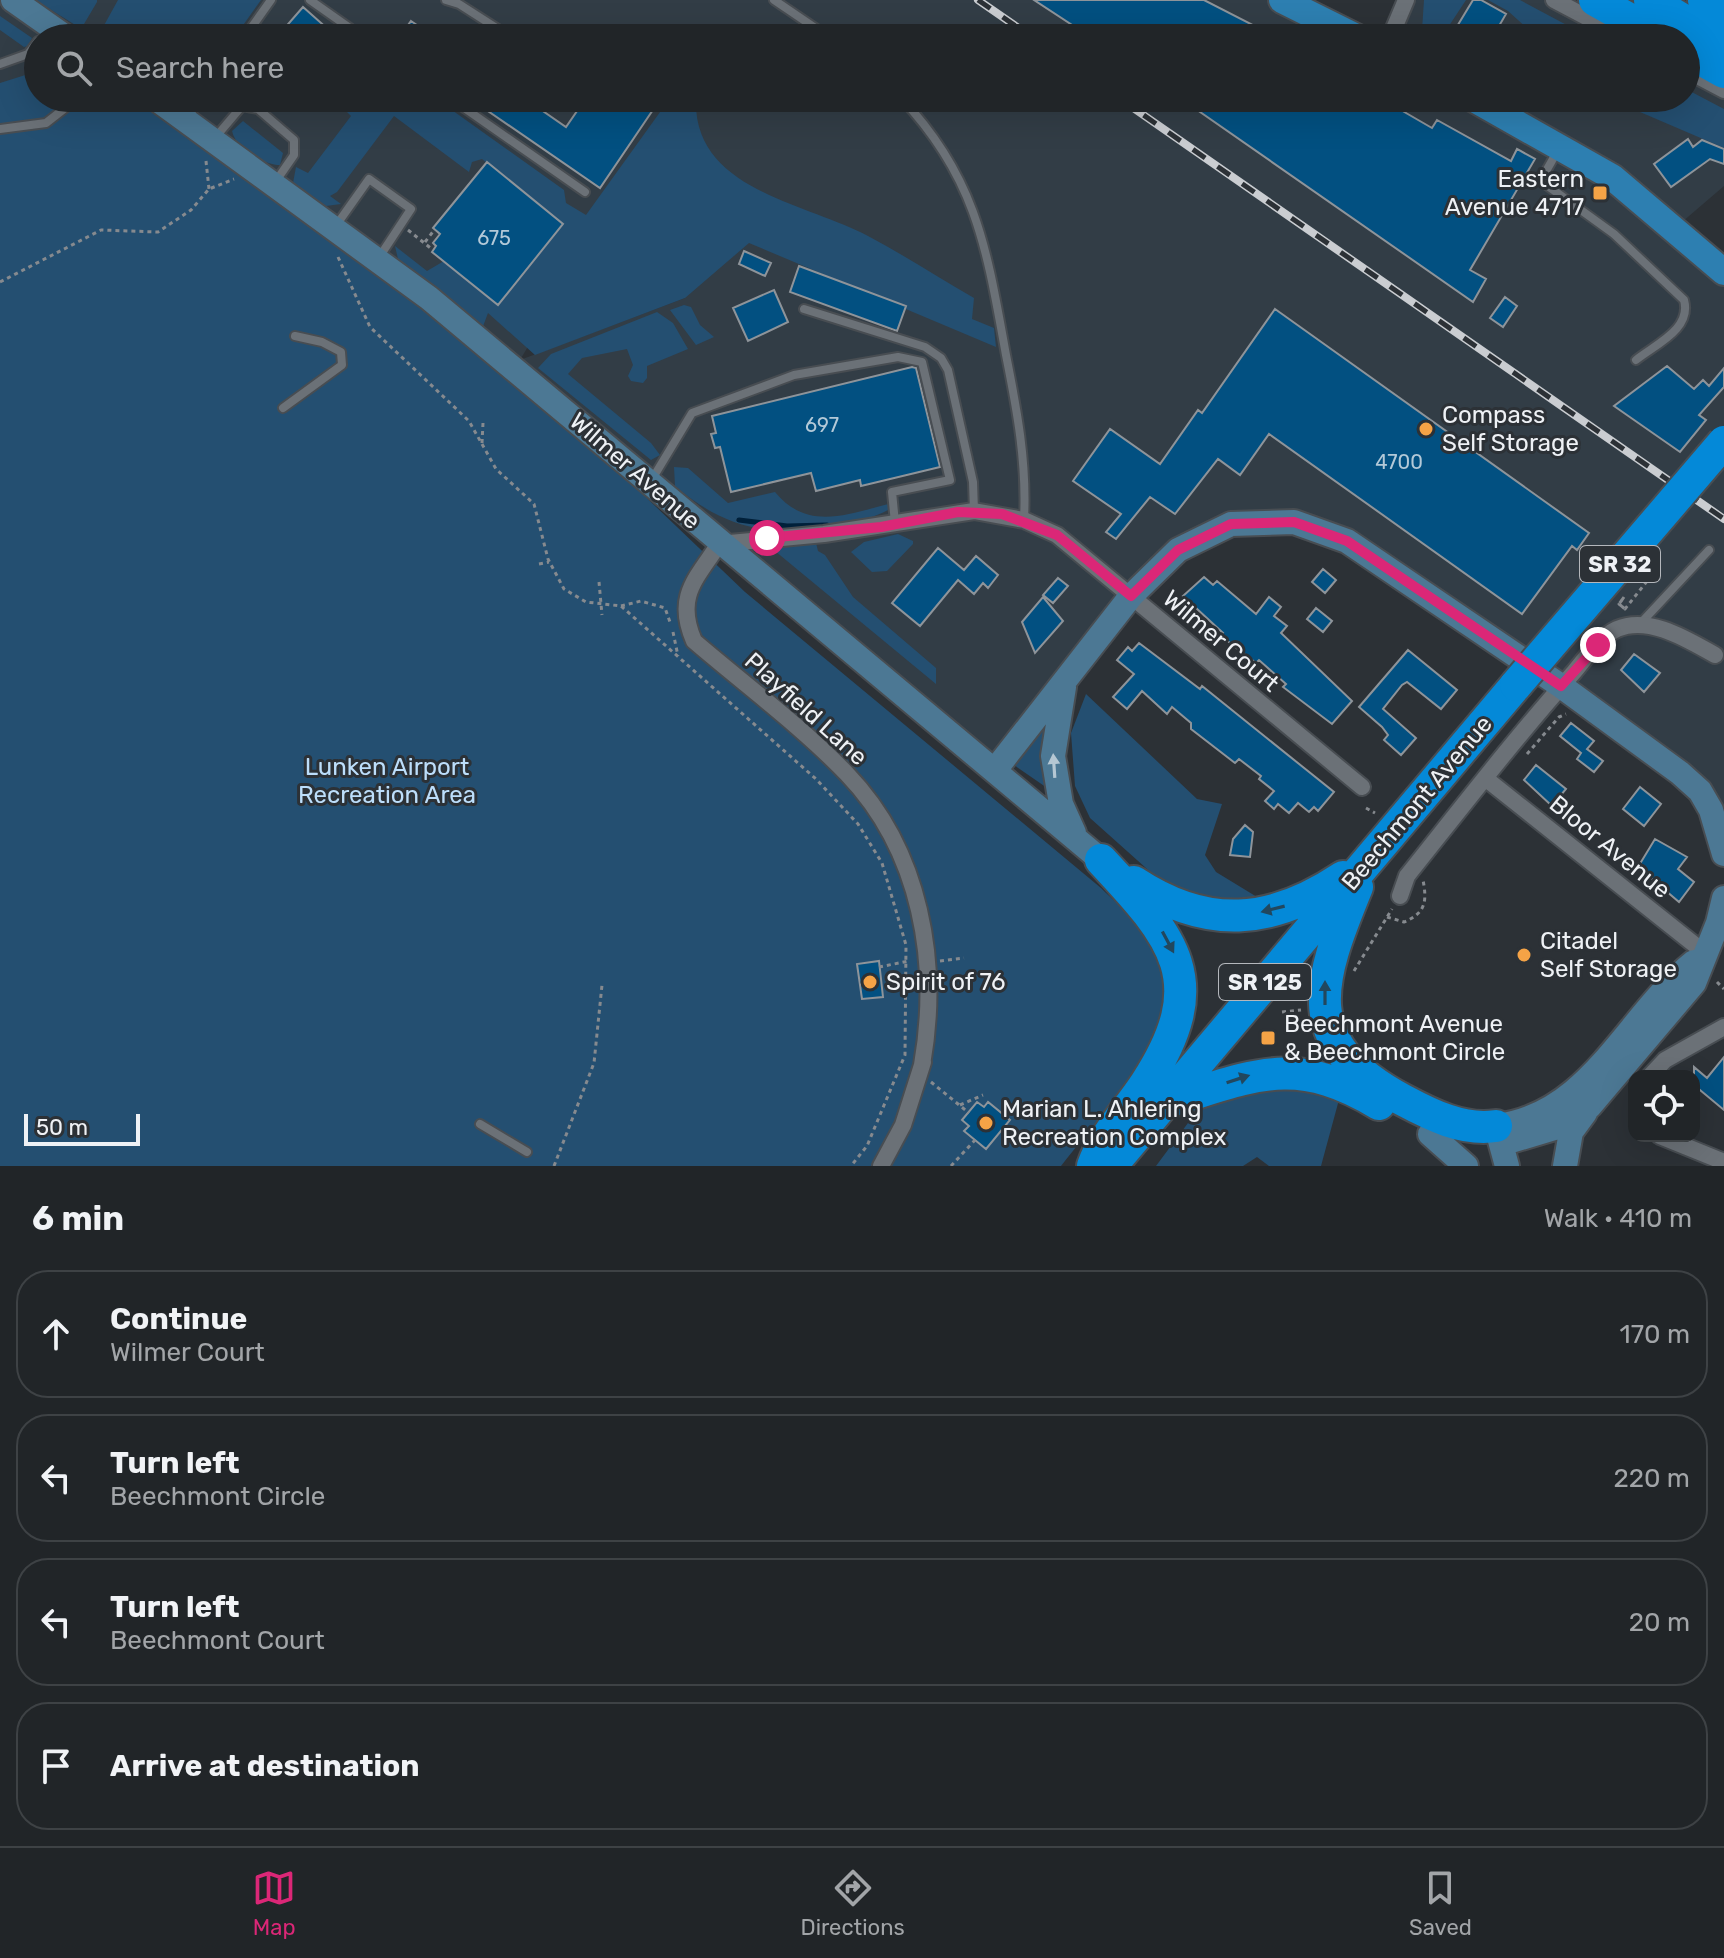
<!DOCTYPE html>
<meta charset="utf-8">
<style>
:root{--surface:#212528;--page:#2d3134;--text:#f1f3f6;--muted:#a2a5a8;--line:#3e4245;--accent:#db2777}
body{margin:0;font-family:Rubik,sans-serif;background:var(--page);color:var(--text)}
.controls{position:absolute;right:24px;bottom:24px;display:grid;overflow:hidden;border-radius:16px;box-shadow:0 8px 32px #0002}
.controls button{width:72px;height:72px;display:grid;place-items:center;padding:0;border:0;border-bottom:2px solid var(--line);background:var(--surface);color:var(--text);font:40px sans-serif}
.scale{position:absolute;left:24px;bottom:20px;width:116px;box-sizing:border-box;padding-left:8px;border:4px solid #eef1f5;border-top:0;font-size:22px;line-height:28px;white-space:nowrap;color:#eef1f5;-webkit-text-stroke:6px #2c3136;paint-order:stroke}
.stop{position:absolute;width:24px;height:24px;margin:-18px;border:6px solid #db2777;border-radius:50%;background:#fff}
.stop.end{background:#db2777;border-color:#fff;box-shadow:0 2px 8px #0008}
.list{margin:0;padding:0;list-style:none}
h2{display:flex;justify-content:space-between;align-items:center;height:104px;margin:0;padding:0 32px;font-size:34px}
h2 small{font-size:26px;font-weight:400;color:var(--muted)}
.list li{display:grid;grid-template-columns:52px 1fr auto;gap:24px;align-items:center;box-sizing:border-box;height:128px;margin:0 16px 16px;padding:0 16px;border:2px solid var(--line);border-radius:32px}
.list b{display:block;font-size:30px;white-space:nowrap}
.list p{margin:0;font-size:26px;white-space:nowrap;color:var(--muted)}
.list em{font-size:26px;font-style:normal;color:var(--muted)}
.icon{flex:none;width:44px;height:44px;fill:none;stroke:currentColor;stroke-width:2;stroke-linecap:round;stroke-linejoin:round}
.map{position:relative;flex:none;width:1724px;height:1166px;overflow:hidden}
.search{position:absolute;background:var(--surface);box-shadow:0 8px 32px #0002;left:24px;right:24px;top:24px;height:88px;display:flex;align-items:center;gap:20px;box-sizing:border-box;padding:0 28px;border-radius:44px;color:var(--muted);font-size:30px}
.sheet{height:680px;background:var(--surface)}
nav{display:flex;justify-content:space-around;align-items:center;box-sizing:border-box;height:112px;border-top:2px solid var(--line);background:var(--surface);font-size:22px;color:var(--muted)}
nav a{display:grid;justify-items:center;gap:4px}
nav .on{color:var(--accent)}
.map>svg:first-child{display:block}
.built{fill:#323d46;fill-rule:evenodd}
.green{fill:#244f71}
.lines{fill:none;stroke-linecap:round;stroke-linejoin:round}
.stream{stroke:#00203a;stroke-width:5}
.building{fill:#025081;stroke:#8e949a;stroke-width:2}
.lane-casing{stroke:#484d52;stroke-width:12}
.street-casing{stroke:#484d52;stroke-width:20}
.secondary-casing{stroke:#484d52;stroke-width:28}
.primary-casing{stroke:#484d52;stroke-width:30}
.highway-casing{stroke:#484d52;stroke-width:36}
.path{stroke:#868a8f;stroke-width:3;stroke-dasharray:4 4;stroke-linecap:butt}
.lane{stroke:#6b7177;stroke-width:8}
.street{stroke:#6b7177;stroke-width:16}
.secondary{stroke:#4c7894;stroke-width:24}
.primary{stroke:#2d7fb1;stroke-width:26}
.highway{stroke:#0489d8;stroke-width:32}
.rail-casing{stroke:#cacdd1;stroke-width:8}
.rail{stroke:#2c3136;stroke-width:5;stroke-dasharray:15;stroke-linecap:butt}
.highway-bridge-casing{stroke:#484d52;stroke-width:36;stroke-linecap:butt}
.highway-bridge{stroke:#0489d8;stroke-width:32}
.oneway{fill:#b5c7d3}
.oneway2{fill:#22475e}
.route{stroke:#db2777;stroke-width:10}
.poi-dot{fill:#f5a346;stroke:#2c3136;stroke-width:3}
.labels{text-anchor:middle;stroke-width:6;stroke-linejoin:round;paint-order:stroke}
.number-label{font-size:20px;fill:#b3c9d8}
.shield{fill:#2c3136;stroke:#b4b7bc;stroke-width:2}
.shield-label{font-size:22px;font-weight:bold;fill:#eef1f5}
.poi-label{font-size:24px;fill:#eef1f5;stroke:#2c3136;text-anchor:start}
.street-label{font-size:24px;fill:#eef1f5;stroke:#2c3136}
.park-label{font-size:24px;fill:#bcdefb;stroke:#2c3136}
</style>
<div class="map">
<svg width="1724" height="1166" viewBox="0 0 1724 1166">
<rect width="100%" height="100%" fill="#2c3136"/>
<path class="built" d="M35 0H1282L1358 38H90Z
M1406 0H1554L1626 38H1390Z
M0 1 53 38H38V84L0 97Z
M1686 70 1724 90V186L1675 228 1724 272V854L1711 810 1347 541 1273 520 1178 550 995 770 419 277 178 98H1686ZM638 162 685 298 520 360Z"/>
<path class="green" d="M35 0H97V2L84 24 77 26Z
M118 0H261L234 38H97Z
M1424 0H1466L1441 38H1428L1422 30Z
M1488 0H1520L1591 38H1538L1508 11Z
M0 16 32 38 28 46 24 47 0 30Z
M38 71V98H138L320 225 395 281 606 459 745 592 1101 888C1123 910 1155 933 1163 964 1182 1035 1101 1114 1061 1166H0V83Z
M1686 89 1724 109V148L1633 109 1618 98H1686Z
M360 98H435L564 190 566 203 586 215 668 101 665 98H696C692 190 806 203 868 236 904 255 939 278 974 298L972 319 994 328 996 347 749 243 685 298 535 355 488 313 482 329 398 259 395 246 427 271 444 261 498 305 563 224 482 159 472 162 469 172 394 116 337 192 330 196 341 204 326 206 293 183 296 167 308 173 351 116 347 112Z
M243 121 283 153 280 165C265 165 236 150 232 131Z
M684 305 691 307 700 325 714 337 696 345 670 310Z
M657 312 673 323 688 349 647 366V378L643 383 631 381 628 376 633 365 627 349 582 358 568 374 651 443 660 455 651 460 538 368 551 354Z
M674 467 688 468 728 503 775 492C808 532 848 514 892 503V508C847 533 786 530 737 518L736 521 788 528C746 534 706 513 675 486Z
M898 534 913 541V544L887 571 872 572 851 552 864 542Z
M816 543 818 551 825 555 853 597 936 668V684L775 551 777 546Z
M1086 694 1197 799 1222 804 1205 855 1216 872 1257 897 1205 900 1156 877 1090 818 1075 786 1071 733Z
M1047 725 1053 792 1014 765Z
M1343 1085 1321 1166H1269L1257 1157 1243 1166H1156L1214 1088Z"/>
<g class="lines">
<path class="stream" d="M739 520 787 526 827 525"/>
</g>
<path class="building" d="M1034 0H1204L1278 38H1092Z
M1473 0H1481L1506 14 1492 38H1450Z
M303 7 338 38H276Z
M411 21 436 38H399Z
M469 98H524L566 127 586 98H661L600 188Z
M1180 98H1380L1432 128 1437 120 1511 161 1517 149 1535 159 1470 270 1486 279 1473 302Z
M1688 139 1693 147 1702 140 1724 149V164L1710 159 1671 187 1654 164Z
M487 162 563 224 498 305 432 252 436 246 433 243 440 234 433 228Z
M744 251 771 263 765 276 739 264Z
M799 266 906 306 897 331 790 292Z
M774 290 788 322 748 341 733 308Z
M1505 297 1517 306 1503 327 1490 318Z
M1275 309 1589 533 1577 550 1572 546 1522 614 1269 434 1240 475 1218 459 1175 514 1150 497 1116 539 1106 532 1121 514 1073 481 1110 429 1160 464 1198 410 1202 413Z
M1667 366 1694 389 1703 380 1709 386 1724 368V387L1699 415 1706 420 1680 452 1614 406Z
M912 367 916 368 940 467 861 486 860 480 816 491 811 473 731 492 720 447 715 448 711 434 716 433 712 416Z
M938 548 964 570 976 556 998 575 988 588 983 583 974 594 958 580 920 626 892 603Z
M1323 569 1336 580 1325 593 1312 582Z
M1204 577 1213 585 1217 581 1256 614 1269 597 1281 607 1274 616 1287 626 1281 633 1352 701 1332 724 1283 687 1286 684 1259 660 1256 663 1221 636 1223 633 1183 596Z
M1058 578 1068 586 1053 603 1043 595Z
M1043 597 1063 621 1035 653 1022 622Z
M1316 608 1332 621 1323 632 1307 619Z
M1139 643 1200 689 1202 686 1334 792 1318 811 1314 807 1309 812 1298 803 1289 813 1278 804 1274 809 1265 801 1274 791 1259 779 1261 776 1239 759 1235 763 1191 729V723L1172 707 1167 714 1142 691 1127 709 1113 697 1134 674 1117 660 1128 647 1132 651Z
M1408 650 1457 690 1441 709 1407 682 1402 685 1383 709 1416 738 1401 755 1384 740 1388 735 1382 727 1359 707Z
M1634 654 1660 673 1644 692 1621 670Z
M1571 723 1594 741 1587 749 1603 761 1594 772 1577 759 1581 753 1560 736Z
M1536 765 1566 789 1552 806 1524 780Z
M1640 787 1661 804 1644 826 1623 809Z
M1245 825 1253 832 1250 857 1230 855 1233 839Z
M1655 839 1687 857 1678 869 1694 882 1679 902 1638 867Z
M879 961 883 997 862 999 857 964Z
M1724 1057V1110L1694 1085V1067L1707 1078Z
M977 1102 984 1107 988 1102 1010 1120 986 1149 964 1131 969 1126 962 1120Z"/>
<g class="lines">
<g class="lane-casing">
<path id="lane" d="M310 0 364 38
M446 0 459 4 512 38
M774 0 830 38
M244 38 271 0
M0 64 28 54 38 41
M450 98 585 192
M901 98C977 178 987 251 1006 355 1017 410 1027 463 1024 519
M187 118 201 98
M0 129 46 123 78 98
M214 139 242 106 258 109 294 140V155L276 181
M1558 150 1545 173V184L1614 234 1684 300C1692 329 1656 344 1636 360
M335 227 369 179 411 209 380 256
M804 309 925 347 941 358 948 370 973 482 974 511
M283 408 342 365 341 352 322 342 295 336
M651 481 692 413 794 375 898 357 922 362 950 480 892 492 895 523
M1639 625 1709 550
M480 1124 527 1152"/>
</g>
<g class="street-casing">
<path id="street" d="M1554 0 1626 38
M1390 38 1406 0
M1686 70 1724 90
M1485 778 1705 953
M1400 896 1407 876C1462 807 1516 737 1574 672 1586 658 1600 637 1617 629 1649 615 1688 640 1715 655
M922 1065C940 963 921 851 847 774 801 726 744 684 694 641 675 597 695 580 719 544L824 534 974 511 1024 520 1057 535 1362 787
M1650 1076 1665 1060 1724 1027
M1660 1136 1724 1162
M881 1166 903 1125 923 1062"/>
</g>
<g class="secondary-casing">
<path id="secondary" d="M13 0 67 38
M155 98 429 298 1101 860
M1064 687 1053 756 1061 804 1074 833
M995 770 1131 596 1178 550 1231 524 1294 522 1347 541 1561 686 1680 773 1700 791 1711 810 1724 854
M1430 1134 1466 1166
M1501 1144 1561 1126 1590 1106 1694 983 1718 923 1724 898
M1507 1166 1496 1126C1591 1115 1626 1016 1694 962
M1565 1166 1571 1132 1585 1113"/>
</g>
<g class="primary-casing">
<path id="primary" d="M1282 0 1358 38
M1472 98 1612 177 1724 272"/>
</g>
<g class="highway-casing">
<path id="highway" d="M1595 0 1663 38
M1650 0 1724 45
M1704 0 1724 12
M1686 51 1724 72
M1134 882C1207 930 1271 925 1343 877
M1357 887C1318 982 1296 1043 1403 1100 1431 1115 1463 1131 1496 1126
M1164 1103C1251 1077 1293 1052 1379 1104
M1093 1166C1104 1134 1127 1112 1146 1083 1212 981 1175 939 1101 860
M1111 1166 1516 685"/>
</g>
<path class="path" d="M124 98 137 107
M206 161 209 189
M408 230 433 250
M425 242 435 229
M338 257 370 327 469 421 496 469 534 504 548 559 564 589 586 602 621 606 816 779 858 824 882 863 906 945 905 1055 867 1146 851 1166
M0 282 101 230 158 232 191 210 209 189 234 179
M482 443 483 423
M539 564 549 562
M599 582 602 615
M1624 597 1619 604 1625 609 1659 566 1652 563
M1622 600 1619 604 1625 609
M621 606 641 601 665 608 671 625
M673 632 678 656
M1527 754 1559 717 1566 714
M1366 808 1375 813
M1387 917 1404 922C1426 913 1427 901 1423 880
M940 961 964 958
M879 967 909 961
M1354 971 1392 909
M1717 982 1724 989
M1282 1012 1301 1010
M931 1082 969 1113
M960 1105 983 1095
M554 1166 594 1063 602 985
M951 1166 975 1140"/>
<use href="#lane" class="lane"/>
<use href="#street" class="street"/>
<use href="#secondary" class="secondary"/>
<use href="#primary" class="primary"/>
<use href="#highway" class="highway"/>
<g class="rail-casing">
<path id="rail" d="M978 0 1033 38
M1119 98 1724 519"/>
</g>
<use href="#rail" class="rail"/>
<g class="highway-bridge-casing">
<path id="highway-bridge" d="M1516 685 1724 442"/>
</g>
<use href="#highway-bridge" class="highway-bridge"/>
</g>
<defs><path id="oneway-solid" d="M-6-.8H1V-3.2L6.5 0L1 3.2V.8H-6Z" transform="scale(2)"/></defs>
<use class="oneway" href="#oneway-solid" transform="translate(1054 766) rotate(-94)"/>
<g class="oneway2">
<use href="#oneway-solid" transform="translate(1273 909) rotate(166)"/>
<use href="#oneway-solid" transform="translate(1168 942) rotate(62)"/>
<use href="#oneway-solid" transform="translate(1325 993) rotate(-90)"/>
<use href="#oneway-solid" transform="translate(1238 1079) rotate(-18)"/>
</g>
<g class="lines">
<path class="route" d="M767 538 881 527 958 512 1002 514 1057 535 1131 596 1178 550 1231 524 1294 522 1347 541 1561 686 1598 645"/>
</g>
<g class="poi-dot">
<rect x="1592" y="185" width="16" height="16" rx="4"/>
<circle cx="1426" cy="429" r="8"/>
<circle cx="1524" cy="955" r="8"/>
<circle cx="870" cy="982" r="8"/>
<rect x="1260" y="1030" width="16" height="16" rx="4"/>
<circle cx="986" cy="1123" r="8"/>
</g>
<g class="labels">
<g class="number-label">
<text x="494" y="245">675</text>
<text x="822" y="432">697</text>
<text x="1399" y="469">4700</text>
</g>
<g class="shield">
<rect x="1580" y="546" width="80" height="36" rx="6"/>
<rect x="1219" y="964" width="92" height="36" rx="6"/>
</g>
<g class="shield-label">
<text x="1620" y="572">SR 32</text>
<text x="1265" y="990">SR 125</text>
</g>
<g class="poi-label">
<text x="1584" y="187" text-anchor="end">Eastern<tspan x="1584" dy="28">Avenue 4717</tspan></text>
<text x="1442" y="423">Compass<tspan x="1442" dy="28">Self Storage</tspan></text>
<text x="1540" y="949">Citadel<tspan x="1540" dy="28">Self Storage</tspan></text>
<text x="886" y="990">Spirit of 76</text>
<text x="1284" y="1032">Beechmont Avenue<tspan x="1284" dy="28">&amp; Beechmont Circle</tspan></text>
<text x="1002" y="1117">Marian L. Ahlering<tspan x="1002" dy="28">Recreation Complex</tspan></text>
</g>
<g class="street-label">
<text transform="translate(635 471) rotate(41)" y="8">Wilmer Avenue</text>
<text transform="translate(1221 641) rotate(40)" y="8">Wilmer Court</text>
<text transform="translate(806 709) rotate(42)" y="8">Playfield Lane</text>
<text transform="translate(1417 803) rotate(-50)" y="8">Beechmont Avenue</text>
<text transform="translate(1610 847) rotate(39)" y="8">Bloor Avenue</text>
</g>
<g class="park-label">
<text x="387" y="775">Lunken Airport<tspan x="387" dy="28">Recreation Area</tspan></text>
</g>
</g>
</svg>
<div class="controls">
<button><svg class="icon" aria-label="locate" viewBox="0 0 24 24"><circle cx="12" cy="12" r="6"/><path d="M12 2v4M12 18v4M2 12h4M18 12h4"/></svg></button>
</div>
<div class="scale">50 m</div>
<div class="stop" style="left:767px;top:538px"></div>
<div class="stop end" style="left:1598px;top:645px"></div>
<div class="search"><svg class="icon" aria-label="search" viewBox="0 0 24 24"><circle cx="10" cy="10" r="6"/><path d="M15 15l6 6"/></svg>Search here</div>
</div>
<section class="sheet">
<h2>6 min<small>Walk · 410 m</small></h2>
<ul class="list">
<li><svg class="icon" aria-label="ahead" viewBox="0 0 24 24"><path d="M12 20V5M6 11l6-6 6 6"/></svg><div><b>Continue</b><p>Wilmer Court</p></div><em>170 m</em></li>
<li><svg class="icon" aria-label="left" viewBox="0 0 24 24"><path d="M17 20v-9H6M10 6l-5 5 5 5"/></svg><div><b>Turn left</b><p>Beechmont Circle</p></div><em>220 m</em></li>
<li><svg class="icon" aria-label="left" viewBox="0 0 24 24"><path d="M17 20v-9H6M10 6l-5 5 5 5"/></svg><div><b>Turn left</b><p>Beechmont Court</p></div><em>20 m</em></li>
<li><svg class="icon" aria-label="arrive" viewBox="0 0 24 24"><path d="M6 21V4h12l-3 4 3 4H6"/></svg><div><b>Arrive at destination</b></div></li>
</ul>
</section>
<nav>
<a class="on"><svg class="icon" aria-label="map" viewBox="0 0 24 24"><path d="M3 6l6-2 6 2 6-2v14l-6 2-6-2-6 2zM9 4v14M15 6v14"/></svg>Map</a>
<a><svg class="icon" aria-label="directions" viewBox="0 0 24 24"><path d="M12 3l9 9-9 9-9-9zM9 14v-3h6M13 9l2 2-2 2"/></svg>Directions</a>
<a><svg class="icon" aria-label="saved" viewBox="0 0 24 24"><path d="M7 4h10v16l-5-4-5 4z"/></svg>Saved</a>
</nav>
